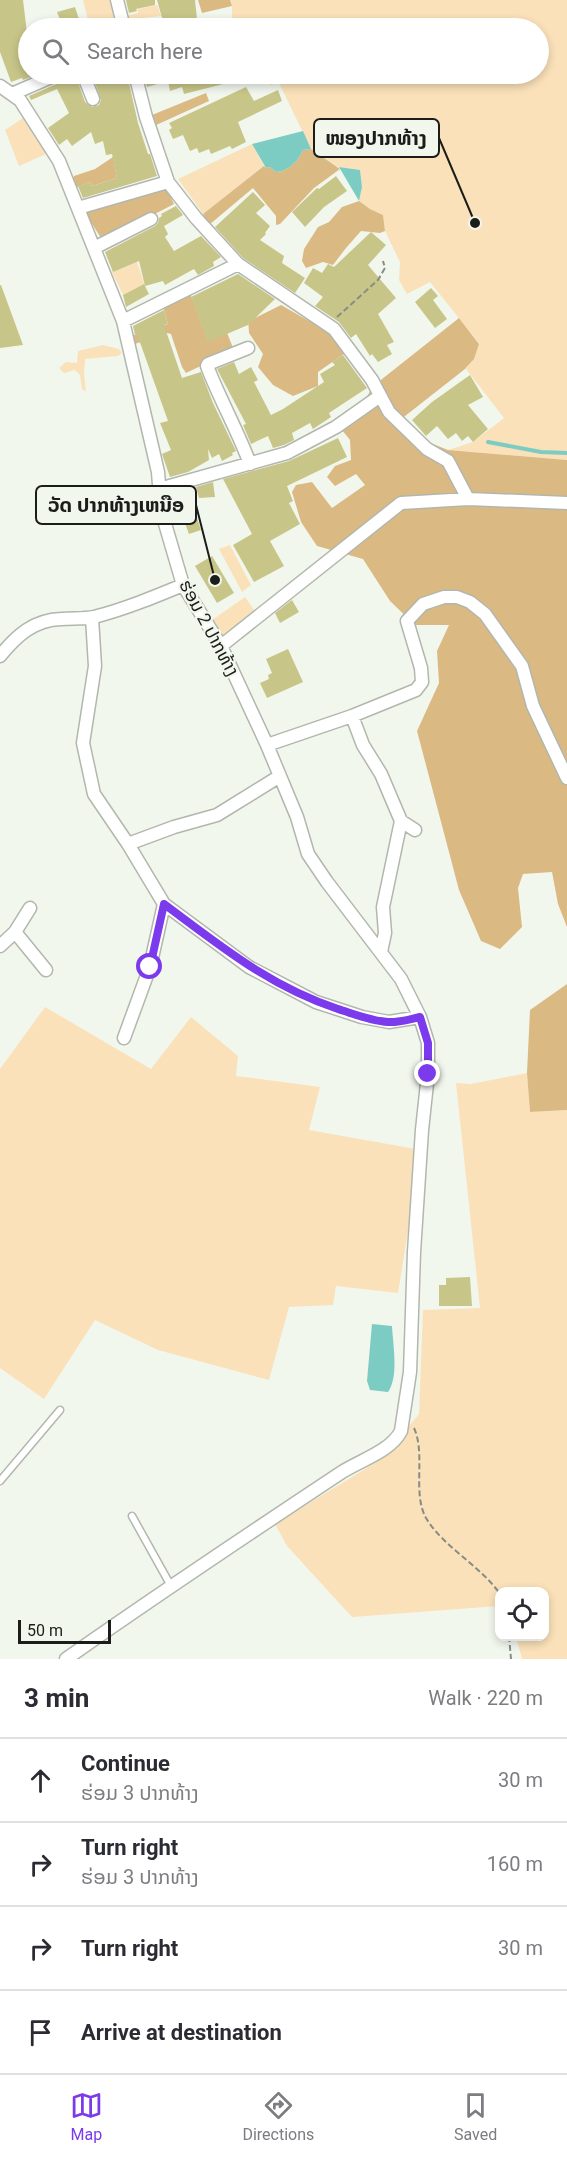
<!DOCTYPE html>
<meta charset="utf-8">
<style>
:root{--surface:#fff;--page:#f2f2f3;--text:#2b2b33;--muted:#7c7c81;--line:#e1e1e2;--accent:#7c3aed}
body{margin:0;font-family:Roboto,"Noto Sans Lao",sans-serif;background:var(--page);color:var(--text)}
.controls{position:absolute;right:18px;bottom:18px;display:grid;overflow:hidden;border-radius:12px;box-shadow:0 3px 9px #0003}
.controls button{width:54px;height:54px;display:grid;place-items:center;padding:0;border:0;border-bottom:2px solid var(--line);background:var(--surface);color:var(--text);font:30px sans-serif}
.scale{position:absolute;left:18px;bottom:15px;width:93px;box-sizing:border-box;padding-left:6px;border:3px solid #1b1d1a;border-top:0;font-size:16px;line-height:21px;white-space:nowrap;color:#1b1d1a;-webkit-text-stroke:4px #f2f7ee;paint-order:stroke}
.stop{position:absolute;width:18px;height:18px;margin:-14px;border:4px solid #7c3aed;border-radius:50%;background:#fff}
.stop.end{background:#7c3aed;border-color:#fff;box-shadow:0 2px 6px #0008}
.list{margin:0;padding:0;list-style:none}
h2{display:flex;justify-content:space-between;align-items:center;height:78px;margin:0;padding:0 24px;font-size:26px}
h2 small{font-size:20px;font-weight:400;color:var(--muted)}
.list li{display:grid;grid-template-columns:39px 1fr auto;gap:18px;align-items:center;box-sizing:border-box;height:84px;padding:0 24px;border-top:2px solid var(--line)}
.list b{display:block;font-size:22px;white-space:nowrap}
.list p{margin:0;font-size:20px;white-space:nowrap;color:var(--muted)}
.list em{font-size:20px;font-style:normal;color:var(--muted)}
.icon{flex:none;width:33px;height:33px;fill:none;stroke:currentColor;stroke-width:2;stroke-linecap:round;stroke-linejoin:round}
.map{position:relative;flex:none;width:567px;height:1659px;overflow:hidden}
.search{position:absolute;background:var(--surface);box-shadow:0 3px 9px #0003;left:18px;right:18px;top:18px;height:66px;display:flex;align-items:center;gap:15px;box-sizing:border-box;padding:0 21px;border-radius:33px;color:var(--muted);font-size:22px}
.sheet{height:414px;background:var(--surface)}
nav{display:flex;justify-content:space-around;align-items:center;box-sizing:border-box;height:84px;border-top:2px solid var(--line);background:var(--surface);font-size:16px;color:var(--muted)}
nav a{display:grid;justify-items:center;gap:3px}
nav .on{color:var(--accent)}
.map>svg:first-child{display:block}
.green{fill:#fae1b9}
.forest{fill:#dbb983}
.water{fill:#7cccc3}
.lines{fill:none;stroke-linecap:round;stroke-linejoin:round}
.stream{stroke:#7cccc3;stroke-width:4}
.building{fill:#c8c589}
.service-casing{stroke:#b2b7ae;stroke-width:9}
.minor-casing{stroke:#b2b7ae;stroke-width:15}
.path{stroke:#888c86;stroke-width:2;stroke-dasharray:6 3;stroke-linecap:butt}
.service{stroke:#fff;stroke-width:6}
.minor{stroke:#fff;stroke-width:12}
.route{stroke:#7c3aed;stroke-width:8}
.labels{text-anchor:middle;stroke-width:4.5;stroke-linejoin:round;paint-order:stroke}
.street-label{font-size:18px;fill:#1b1d1a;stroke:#f2f7ee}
.leader{fill:none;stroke:#1b1d1a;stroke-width:2}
.callout-dot{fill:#1b1d1a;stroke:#f2f7ee;stroke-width:2}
.callout{fill:#f2f7ee;stroke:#1b1d1a;stroke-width:2}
.callout-label{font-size:20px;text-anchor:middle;font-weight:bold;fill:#1b1d1a}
</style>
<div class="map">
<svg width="567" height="1659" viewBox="0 0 567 1659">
<rect width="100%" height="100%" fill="#f2f7ee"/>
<path class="green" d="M83 0H114L121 28H90Z
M230 0H567V460L448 450 473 442 504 418 466 369 474 359 479 343 430 282 407 294 399 280 400 262 385 231 383 215 370 209 359 201 362 187 360 170 338 167 311 149 279 83 270 85 266 74H538V28H232V6Z
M157 5 161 16 127 20 126 16 138 13V9Z
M23 118 46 154 19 166 5 130Z
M252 144 264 166 203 214 178 179Z
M137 262 145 286 144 284 123 295 112 272Z
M103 345 119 349 122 353 118 356 85 359 84 375 86 392 82 389 80 375 75 370 64 373 59 368 66 362 77 363 78 351Z
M230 545 251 585 242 592 219 549Z
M245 597 254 610 222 638 212 620Z
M45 1007 151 1069 191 1017 238 1056 236 1076 320 1087 309 1130 421 1150 398 1293 336 1286 333 1305 289 1307 269 1380 158 1350 95 1320 44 1399 0 1368V1069Z
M527 1073 530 1112 567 1110V1659H522L516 1637 544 1636V1592H500L499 1606 352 1617 287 1546 275 1524 383 1458 419 1414 423 1310 480 1308 456 1083 471 1084Z"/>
<path class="forest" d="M198 0H230L232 6 202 13Z
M206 93 209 101 154 126 152 115Z
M311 149 340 169 314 188 280 224 276 225V216L253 188 209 225 203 214 264 166 266 168 270 167 276 172C289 171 298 161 303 150Z
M113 157 117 178 92 186 90 182 77 187 72 181 74 176 95 169Z
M166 187 174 204 103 241 83 210Z
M359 201 370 209 383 215 385 231 380 233 361 231 346 248 333 265 323 262 306 268 302 261 304 249 318 227 329 222 342 207Z
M190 293 208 341 227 333 234 350 186 373 182 367 171 334 167 333 132 345 131 336 168 324 163 306Z
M281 305 330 333 344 354 318 372V386L293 396 273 385 258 367 263 354 249 333 248 317 255 318Z
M459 318 479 344 474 359 465 369 400 420 423 440 448 450 567 460V927L558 904 552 872 523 874 518 888 522 927 500 949 481 941 459 890 417 731 439 683 437 651 449 625H415L390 601 363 559 317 546 301 522 292 492 296 485 312 482 332 508 365 485 356 474 335 486 327 477 335 466 351 460 350 440 342 430 339 416 363 405 372 387Z
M567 984V1110L530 1112 527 1073 530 1010Z"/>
<path class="water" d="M303 131 311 149 303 150C298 161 289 171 276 172L270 167 266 168 252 144Z
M339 167 360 170 362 187 359 201Z
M372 1324 392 1326C393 1345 399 1376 388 1392L370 1390 367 1381Z"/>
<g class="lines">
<path class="stream" d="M488 442 541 452 567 453"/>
</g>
<path class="building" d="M0 0H23L28 41V74H38L23 80 22 78 11 82 0 52Z
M126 0H155V5L136 9 137 11 129 13Z
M157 0H195L197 19 164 25Z
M75 7 82 28H63L57 12Z
M66 74H75L85 102 92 107 99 105 101 100 92 74H127L138 123 148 154H150L157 176 83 198 78 186 90 182 92 186 117 178 112 154 106 155 103 141 95 144 91 132 72 146 67 139 59 145 48 128 69 113 57 89 31 100 29 96 61 82Z
M143 74H250L251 77 184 94 182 87 170 91 168 81 147 87Z
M246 87 254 101 278 90 282 101 238 122 246 142 232 149 230 146 211 154 209 149 199 153 197 148 190 151 183 135 173 139 169 130 172 128 169 123Z
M336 176 347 191 324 207 305 227 292 212 317 188 319 189Z
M253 192 265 205 256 213 270 226 265 233 266 234 260 240 284 256 282 263 305 278 295 293 243 258 215 227Z
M176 206 183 215 164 226 168 234 165 237 174 251 201 236 221 257 213 262 214 266 198 275 194 269 165 285 163 281 145 286 139 261 113 272 105 252 155 226 158 223 159 218 162 216 161 214Z
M371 232 386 245 368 265 396 298 378 314 394 342 387 345 392 354 378 362 372 354 370 356 356 334 351 338 339 322 315 306 323 297 304 283 313 268 322 273 328 264 334 267Z
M238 274 275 299 248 325 208 342 191 297Z
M144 284 149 294 126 307 123 295Z
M0 285H1L23 345 0 348Z
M431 288 438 296 433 300 447 319 435 328 415 302Z
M164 310 168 324 164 325 182 378 201 372 213 403 236 451 232 453 233 455 222 461 219 454 212 458 208 449 209 460 188 472 170 477 162 454 171 450 160 423 168 421 137 334 135 335 133 326Z
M343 355 367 388 329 413 331 417 313 429 310 423 292 433 294 440 284 445 273 448 268 436 251 444 243 425 246 424 217 369 234 362 239 374 251 367 258 380 254 382 271 415 283 409 324 382 320 374 335 365 332 362Z
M470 375 483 397 468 405 488 429 473 442 468 436 462 441 456 433 448 439 437 426 426 436 412 420 432 402Z
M338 438 347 457 287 486 293 501 289 503 300 524 270 541 284 566 254 582 233 545 252 534 223 479 289 461Z
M213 482 215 497 199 498 196 487Z
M192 503 201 530 189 534 179 507Z
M212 556 234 593 217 603 195 566Z
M292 600 299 612 280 623 275 613Z
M288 649 303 682 267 698 260 683 269 679 268 675 272 673 266 659Z
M470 1277 472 1306H439V1285H446V1278Z"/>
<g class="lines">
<g class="service-casing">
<path id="service" d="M0 1481 60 1410
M132 1516 171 1586"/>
</g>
<g class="minor-casing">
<path id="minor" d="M117 0 124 28
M83 74 93 99
M135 74 146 117 168 182 196 218 238 264 334 329 372 380 389 412 427 449 448 461 468 499
M0 86 20 100 59 161 123 321 158 472 161 510 183 585 221 646 267 745 297 817 308 854 327 882 401 979 420 1017 428 1043V1074L422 1130 414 1252 410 1372 401 1431C391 1451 361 1460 342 1472 250 1533 157 1595 66 1659
M12 94 58 74
M78 208 168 182
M94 248 151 219
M123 321 238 264
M248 348 208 364 207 366C220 400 238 431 250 464
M159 489 287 453 336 427 380 396
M92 618 95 666 83 743 94 794 128 844 164 904 150 967 124 1038
M221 646 401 503 468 499 567 503
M0 656C17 635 34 620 61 619 72 618 84 619 94 617 125 609 154 597 183 585
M352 716 363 745 381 774 401 821 383 907 385 933 381 952
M267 745 352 716 416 690 422 682 421 668 407 621 423 604 444 597H457L470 602 485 614 522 666 533 706 567 778
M401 821 415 830
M128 844 174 827 217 815 280 776
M164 904 249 967 316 1002 362 1017 389 1022 420 1017
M15 932 46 970
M0 946 15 932 30 908"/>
</g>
<path class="path" d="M337 317 378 280 385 268 383 261
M414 1428C426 1454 412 1493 426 1518 443 1547 480 1565 500 1594
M509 1636 511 1659"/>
<use href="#service" class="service"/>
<use href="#minor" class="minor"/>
</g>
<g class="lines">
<path class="route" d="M150 967 164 904C222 947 269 986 338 1009 354 1014 371 1021 388 1022 398 1023 410 1019 420 1017L428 1043V1074"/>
</g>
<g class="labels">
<g class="street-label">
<text transform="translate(209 628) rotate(62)" y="6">ຮ່ອມ 2 ປາກທ້າງ</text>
</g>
</g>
<path class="leader" d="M475 223L439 138M215 580L196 505"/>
<g class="callout-dot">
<circle cx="475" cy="223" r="6"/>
<circle cx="215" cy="580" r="6"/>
</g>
<g class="callout">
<rect x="314" y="119" width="125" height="38" rx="6"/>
<rect x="36" y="486" width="160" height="38" rx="6"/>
</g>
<g class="callout-label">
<text x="376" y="145">ໜອງປາກທ້າງ</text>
<text x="116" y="512">ວັດ ປາກທ້າງເຫນືອ</text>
</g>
</svg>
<div class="controls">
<button><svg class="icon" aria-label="locate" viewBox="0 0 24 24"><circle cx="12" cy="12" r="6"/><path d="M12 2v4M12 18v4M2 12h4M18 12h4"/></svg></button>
</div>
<div class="scale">50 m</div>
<div class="stop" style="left:150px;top:967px"></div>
<div class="stop end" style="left:428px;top:1074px"></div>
<div class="search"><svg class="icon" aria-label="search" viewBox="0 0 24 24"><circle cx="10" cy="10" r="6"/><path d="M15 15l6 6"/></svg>Search here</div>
</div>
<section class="sheet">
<h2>3 min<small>Walk · 220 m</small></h2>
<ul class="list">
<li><svg class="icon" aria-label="ahead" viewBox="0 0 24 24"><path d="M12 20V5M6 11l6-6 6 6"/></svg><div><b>Continue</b><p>ຮ່ອມ 3 ປາກທ້າງ</p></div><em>30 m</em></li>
<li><svg class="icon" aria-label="right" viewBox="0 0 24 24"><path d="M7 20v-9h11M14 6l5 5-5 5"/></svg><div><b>Turn right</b><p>ຮ່ອມ 3 ປາກທ້າງ</p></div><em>160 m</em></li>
<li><svg class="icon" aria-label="right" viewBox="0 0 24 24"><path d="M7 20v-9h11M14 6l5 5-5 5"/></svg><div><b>Turn right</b></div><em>30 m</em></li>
<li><svg class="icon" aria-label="arrive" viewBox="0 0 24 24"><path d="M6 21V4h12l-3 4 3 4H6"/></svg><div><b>Arrive at destination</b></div></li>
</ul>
</section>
<nav>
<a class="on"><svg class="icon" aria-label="map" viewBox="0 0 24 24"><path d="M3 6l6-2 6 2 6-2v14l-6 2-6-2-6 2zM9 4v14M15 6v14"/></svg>Map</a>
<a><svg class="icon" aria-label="directions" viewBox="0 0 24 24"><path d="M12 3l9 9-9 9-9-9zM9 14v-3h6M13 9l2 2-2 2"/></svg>Directions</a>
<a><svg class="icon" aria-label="saved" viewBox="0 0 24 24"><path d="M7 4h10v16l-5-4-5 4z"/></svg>Saved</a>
</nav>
